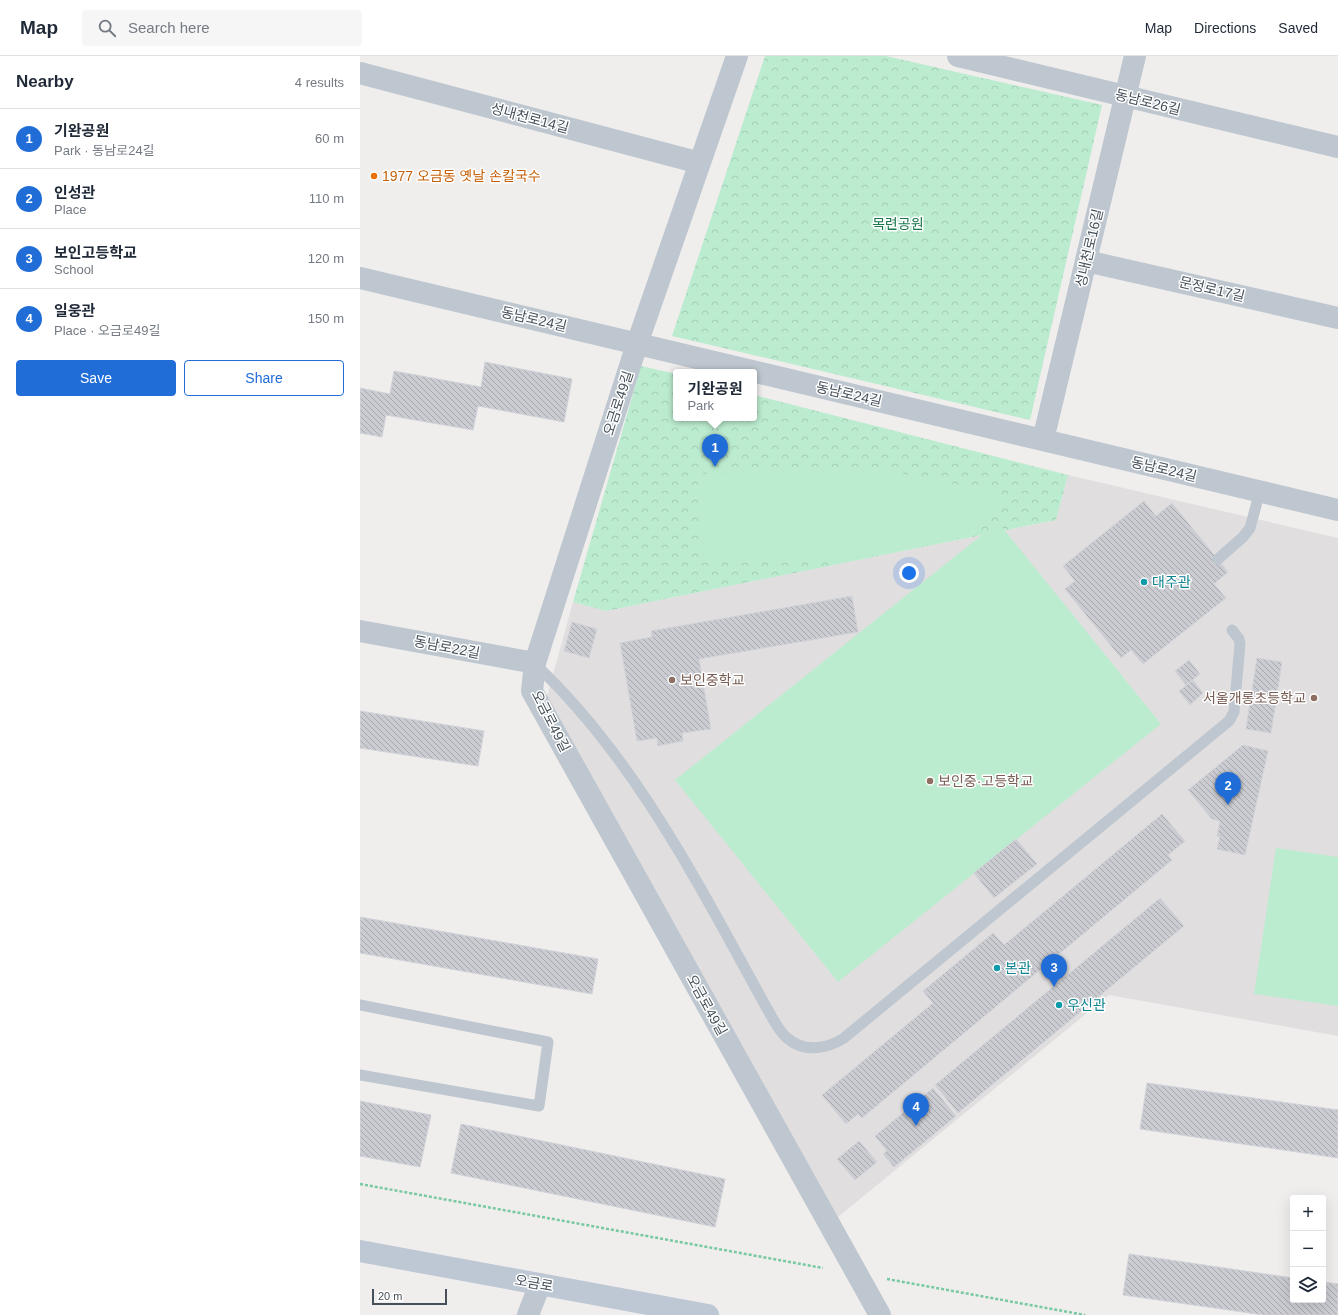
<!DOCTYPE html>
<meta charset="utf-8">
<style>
:root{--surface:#fff;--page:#f6f6f7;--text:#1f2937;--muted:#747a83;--line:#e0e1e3;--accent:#206dd7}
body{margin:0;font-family:Helvetica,"Noto Sans KR",sans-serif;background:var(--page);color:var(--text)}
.controls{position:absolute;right:12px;bottom:12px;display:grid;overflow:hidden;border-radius:4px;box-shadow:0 4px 16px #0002}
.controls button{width:36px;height:36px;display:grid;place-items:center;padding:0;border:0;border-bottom:1px solid var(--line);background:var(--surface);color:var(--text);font:20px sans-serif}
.scale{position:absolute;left:12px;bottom:10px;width:75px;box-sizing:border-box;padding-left:4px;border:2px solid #46505a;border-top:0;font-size:11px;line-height:14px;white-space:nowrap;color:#46505a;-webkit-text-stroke:3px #fff;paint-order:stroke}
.you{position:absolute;left:549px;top:517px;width:14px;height:14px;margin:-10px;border:3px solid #fff;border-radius:50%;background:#1a73e8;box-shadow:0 0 0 6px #1a73e833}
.badge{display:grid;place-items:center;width:26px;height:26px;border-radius:50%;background:var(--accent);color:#fff;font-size:13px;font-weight:700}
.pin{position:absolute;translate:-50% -33px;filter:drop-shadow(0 1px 2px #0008)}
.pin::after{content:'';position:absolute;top:21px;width:14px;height:12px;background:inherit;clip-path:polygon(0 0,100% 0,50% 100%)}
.popup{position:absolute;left:313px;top:313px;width:84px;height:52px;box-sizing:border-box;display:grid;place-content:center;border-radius:4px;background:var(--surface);filter:drop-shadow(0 1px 3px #0005);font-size:13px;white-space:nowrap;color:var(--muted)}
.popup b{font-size:15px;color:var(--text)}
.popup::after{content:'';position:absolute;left:50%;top:100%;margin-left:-8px;border:8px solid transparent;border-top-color:var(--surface)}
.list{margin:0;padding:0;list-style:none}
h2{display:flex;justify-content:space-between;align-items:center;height:52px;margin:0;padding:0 16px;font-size:17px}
h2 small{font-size:13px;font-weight:400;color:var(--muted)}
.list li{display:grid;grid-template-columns:26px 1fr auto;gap:12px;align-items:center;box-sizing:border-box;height:60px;padding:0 16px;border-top:1px solid var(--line)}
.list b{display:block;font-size:15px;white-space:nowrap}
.list p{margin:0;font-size:13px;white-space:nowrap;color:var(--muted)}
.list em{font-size:13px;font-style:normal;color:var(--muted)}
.actions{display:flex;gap:8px;padding:12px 16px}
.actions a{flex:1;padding:9px 0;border:1px solid var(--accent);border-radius:4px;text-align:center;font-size:14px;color:var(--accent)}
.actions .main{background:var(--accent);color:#fff}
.icon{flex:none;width:22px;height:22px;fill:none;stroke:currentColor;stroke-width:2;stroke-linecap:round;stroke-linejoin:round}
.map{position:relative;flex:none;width:978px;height:1259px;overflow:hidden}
header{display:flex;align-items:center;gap:24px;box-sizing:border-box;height:56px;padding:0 20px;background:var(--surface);border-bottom:1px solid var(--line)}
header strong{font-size:19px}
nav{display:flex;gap:22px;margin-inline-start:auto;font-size:14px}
.search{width:280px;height:36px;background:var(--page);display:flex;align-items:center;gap:10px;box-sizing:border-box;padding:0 14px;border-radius:4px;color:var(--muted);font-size:15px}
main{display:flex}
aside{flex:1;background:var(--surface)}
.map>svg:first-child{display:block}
.education{fill:#e1dedf}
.park{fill:url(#park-crowns)}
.garden{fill:#bcecd0}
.building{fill:url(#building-back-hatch);stroke:#d1d3d9}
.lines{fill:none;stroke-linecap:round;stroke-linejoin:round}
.path{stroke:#76c9a1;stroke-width:2.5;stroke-dasharray:3 2;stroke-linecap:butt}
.service{stroke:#bec7cf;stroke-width:11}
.minor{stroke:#bec7cf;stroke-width:22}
.secondary{stroke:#bec8d4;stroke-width:22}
.food-dot{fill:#e8710a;stroke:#fff;stroke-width:1.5}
.culture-dot{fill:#0f9aa8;stroke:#fff;stroke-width:1.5}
.education-dot{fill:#8d6e63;stroke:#fff;stroke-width:1.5}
.labels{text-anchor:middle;stroke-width:3;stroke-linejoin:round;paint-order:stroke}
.street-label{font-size:14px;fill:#46505a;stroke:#fff}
.food-label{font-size:14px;fill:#c56008;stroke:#fff;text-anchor:start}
.park-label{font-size:14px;fill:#1a784a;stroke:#fff}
.culture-label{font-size:14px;fill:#0d838f;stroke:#fff;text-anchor:start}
.education-label{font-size:14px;fill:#785e54;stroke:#fff;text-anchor:start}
</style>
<header>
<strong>Map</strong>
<div class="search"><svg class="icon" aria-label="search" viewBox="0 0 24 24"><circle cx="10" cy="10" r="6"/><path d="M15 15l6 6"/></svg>Search here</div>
<nav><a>Map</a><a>Directions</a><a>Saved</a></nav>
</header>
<main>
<aside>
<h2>Nearby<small>4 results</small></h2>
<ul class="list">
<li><span class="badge">1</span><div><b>기완공원</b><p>Park · 동남로24길</p></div><em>60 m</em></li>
<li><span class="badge">2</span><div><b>인성관</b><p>Place</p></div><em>110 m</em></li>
<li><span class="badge">3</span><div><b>보인고등학교</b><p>School</p></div><em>120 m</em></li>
<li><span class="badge">4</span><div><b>일웅관</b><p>Place · 오금로49길</p></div><em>150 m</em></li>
</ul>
<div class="actions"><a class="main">Save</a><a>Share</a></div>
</aside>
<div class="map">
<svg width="978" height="1259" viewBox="0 0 978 1259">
<defs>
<pattern id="park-crowns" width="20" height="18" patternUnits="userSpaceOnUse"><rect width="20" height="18" fill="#bcecd0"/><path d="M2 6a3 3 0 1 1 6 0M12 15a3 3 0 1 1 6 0" fill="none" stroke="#a3ccb5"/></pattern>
<pattern id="building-back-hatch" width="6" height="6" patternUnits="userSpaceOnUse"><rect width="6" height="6" fill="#caccd2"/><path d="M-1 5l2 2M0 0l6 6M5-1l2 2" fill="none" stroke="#a6a8ad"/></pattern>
</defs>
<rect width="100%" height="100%" fill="#f0eded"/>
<path class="education" d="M708 419 978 482V980L749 939 472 1166 185 648 213 546 246 555 696 464Z"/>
<path class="park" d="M405 0H526L742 49 670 364 312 280Z
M281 310 316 318V362H394V339L708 419 696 464 246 555 213 546Z"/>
<path class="garden" d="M511 411 651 440 595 484 514 500 341 506 338 418Z
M638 466 801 668 478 926 315 724Z
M916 792 978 801V950L894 938Z"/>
<path class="building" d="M125 306 212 323 204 366 118 350 113 374 26 359 22 381 0 377V332L30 338 34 315 121 331Z
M784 445 796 460 812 447 868 516 854 528 866 542 783 608 771 594 761 602 705 533 715 525 703 510Z
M492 540 498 576 339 603 351 673 322 677 323 685 298 690 297 682 277 685 260 587 292 581 291 575Z
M212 566 237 573 229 602 204 595Z
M897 602 922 606 911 677 886 673Z
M829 604 840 618 826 629 815 615Z
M833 624 843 637 830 649 819 635Z
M0 655 124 675 118 710 0 692Z
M883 689 908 695 885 799 857 793 860 781 857 780 860 765 852 763 828 734Z
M802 758 825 785 808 799 812 804 502 1062 498 1058 486 1068 462 1039 573 947 563 935 633 877 644 889Z
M656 783 677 808 634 842 614 817Z
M800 842 824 870 598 1057 575 1029Z
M0 861 238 903 232 938 0 897Z
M787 1027 978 1054V1102L780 1073Z
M573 1032 596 1060 534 1111 523 1098 527 1095 515 1080Z
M0 1045 71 1059 60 1111 0 1100Z
M101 1068 365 1123 355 1171 91 1117Z
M499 1085 517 1106 495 1124 477 1103Z
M769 1198 933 1222V1244H963V1226L978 1228V1259H904L763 1239Z"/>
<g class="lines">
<path class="path" d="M0 1128 463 1212
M527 1223 725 1259"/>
<path class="service" d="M858 503 883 481 890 472 900 435
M175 608C278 705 341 834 409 956 414 965 419 975 427 982 444 997 467 993 484 982L869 665 874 656 880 588 879 583 872 574
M0 949 188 986 179 1050 0 1019"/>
<path class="minor" d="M377 0 277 288 175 607 172 635 520 1259
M598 0 978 91
M0 17 340 107
M726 205 978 262
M0 222 978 454
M683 384 775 0
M0 575 175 607
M168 1259 180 1228"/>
<path class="secondary" d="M0 1195 348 1259"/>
</g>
<circle class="food-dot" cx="14" cy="120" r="4"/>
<g class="culture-dot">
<circle cx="784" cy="526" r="4"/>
<circle cx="637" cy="912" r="4"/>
<circle cx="699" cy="949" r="4"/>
</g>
<g class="education-dot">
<circle cx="312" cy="624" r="4"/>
<circle cx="954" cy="642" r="4"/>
<circle cx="570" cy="725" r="4"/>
</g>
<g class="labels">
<g class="street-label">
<text transform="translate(788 46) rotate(14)" y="5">동남로26길</text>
<text transform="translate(170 62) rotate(15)" y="5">성내천로14길</text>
<text transform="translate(729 192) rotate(-77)" y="5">성내천로16길</text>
<text transform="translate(852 233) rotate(13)" y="5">문정로17길</text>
<text transform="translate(174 263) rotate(13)" y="5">동남로24길</text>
<text transform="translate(489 338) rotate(13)" y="5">동남로24길</text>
<text transform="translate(258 347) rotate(-72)" y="5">오금로49길</text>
<text transform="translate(804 413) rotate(13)" y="5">동남로24길</text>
<text transform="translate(87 591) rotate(11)" y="5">동남로22길</text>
<text transform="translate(191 665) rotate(63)" y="5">오금로49길</text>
<text transform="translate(347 949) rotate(61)" y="5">오금로49길</text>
<text transform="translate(174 1227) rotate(10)" y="5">오금로</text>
</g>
<g class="food-label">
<text x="22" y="125">1977 오금동 옛날 손칼국수</text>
</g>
<g class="park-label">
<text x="538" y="173">목련공원</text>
</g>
<g class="culture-label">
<text x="792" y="531">대주관</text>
<text x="645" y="917">본관</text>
<text x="707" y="954">우신관</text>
</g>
<g class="education-label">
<text x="320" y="629">보인중학교</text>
<text x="946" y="647" text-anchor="end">서울개롱초등학교</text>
<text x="578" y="730">보인중·고등학교</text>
</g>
</g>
</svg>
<div class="controls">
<button>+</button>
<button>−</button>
<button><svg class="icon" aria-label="layers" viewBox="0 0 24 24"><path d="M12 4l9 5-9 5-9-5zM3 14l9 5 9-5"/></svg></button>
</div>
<div class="scale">20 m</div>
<div class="you"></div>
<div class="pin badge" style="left:355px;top:411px">1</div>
<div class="popup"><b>기완공원</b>Park</div>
<div class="pin badge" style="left:868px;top:749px">2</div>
<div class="pin badge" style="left:694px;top:931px">3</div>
<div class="pin badge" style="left:556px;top:1070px">4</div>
</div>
</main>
